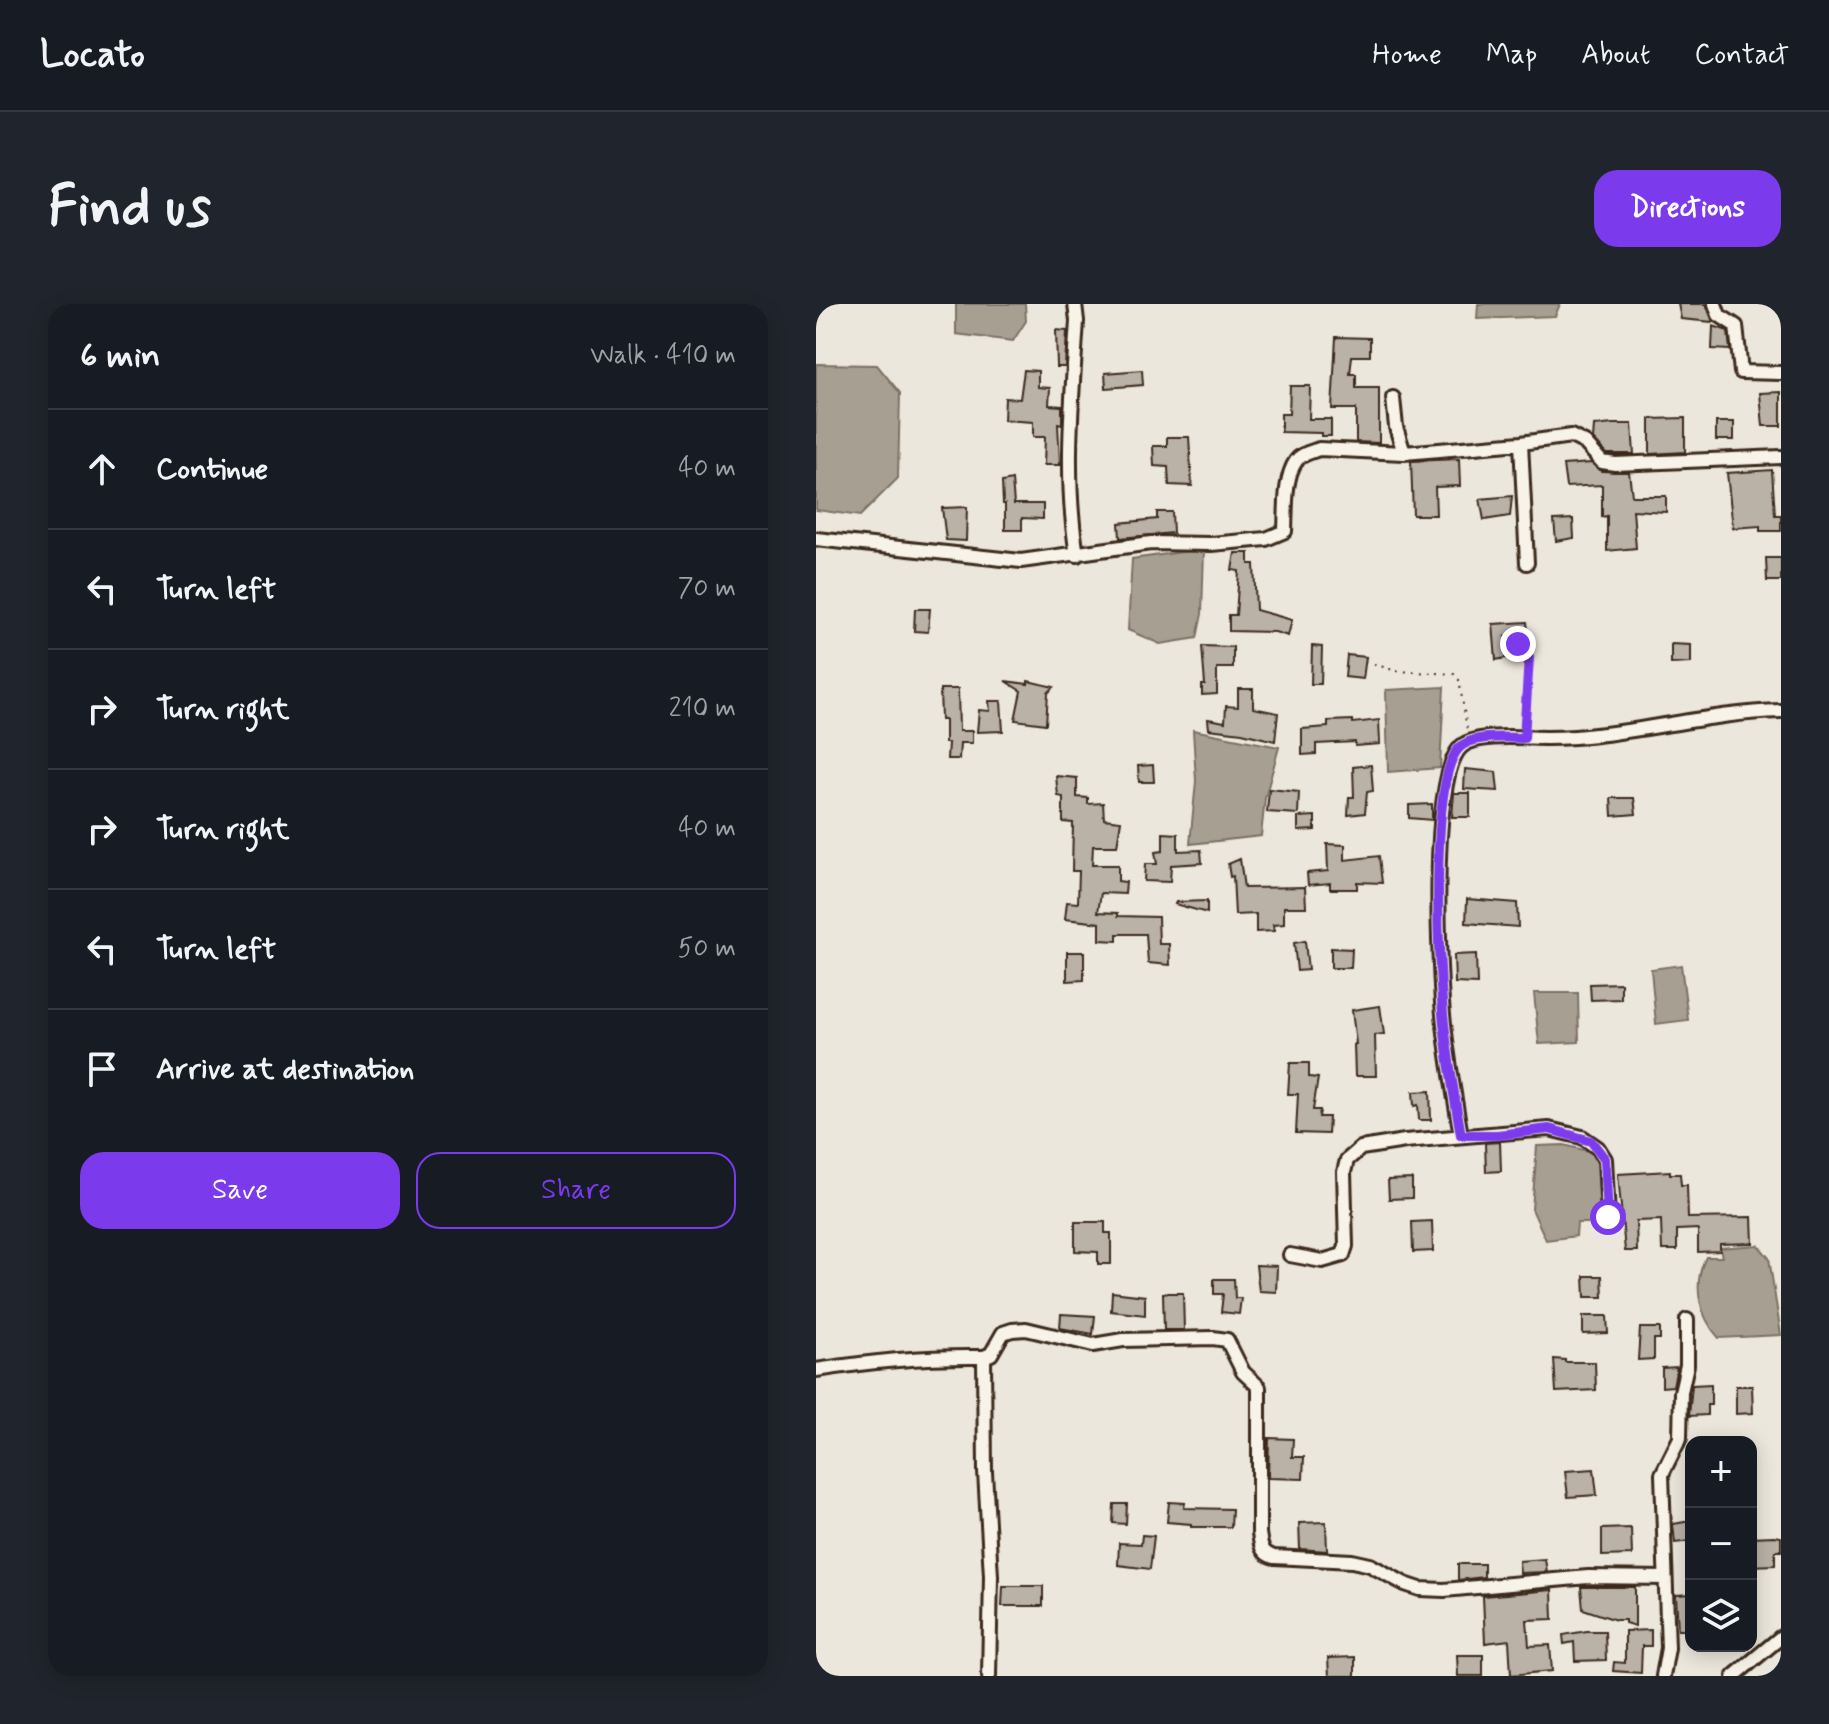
<!DOCTYPE html>
<meta charset="utf-8">
<style>
:root{--surface:#171b24;--page:#20242c;--text:#f1f3f6;--muted:#9ea1a6;--line:#363941;--accent:#7c3aed}
body{margin:0;font-family:Mynerve,sans-serif;background:var(--page);color:var(--text)}
.controls{position:absolute;right:24px;bottom:24px;display:grid;overflow:hidden;border-radius:16px;box-shadow:0 4px 20px #0003}
.controls button{width:72px;height:72px;display:grid;place-items:center;padding:0;border:0;border-bottom:2px solid var(--line);background:var(--surface);color:var(--text);font:40px sans-serif}
.stop{position:absolute;width:24px;height:24px;margin:-18px;border:6px solid #7c3aed;border-radius:50%;background:#fff}
.stop.end{background:#7c3aed;border-color:#fff;box-shadow:0 2px 8px #0008}
.list{margin:0;padding:0;list-style:none}
h2{display:flex;justify-content:space-between;align-items:center;height:104px;margin:0;padding:0 32px;font-size:34px}
h2 small{font-size:26px;font-weight:400;color:var(--muted)}
.list li{display:grid;grid-template-columns:52px 1fr auto;gap:24px;align-items:center;box-sizing:border-box;height:120px;padding:0 32px;border-top:2px solid var(--line)}
.list b{display:block;font-size:30px;white-space:nowrap}
.list em{font-size:26px;font-style:normal;color:var(--muted)}
.actions{display:flex;gap:16px;padding:24px 32px}
.actions a{flex:1;padding:18px 0;border:2px solid var(--accent);border-radius:24px;text-align:center;font-size:28px;color:var(--accent)}
.actions .main{background:var(--accent);color:#fff}
.icon{flex:none;width:44px;height:44px;fill:none;stroke:currentColor;stroke-width:2;stroke-linecap:round;stroke-linejoin:round}
.map{position:relative;flex:none;width:965px;height:1372px;overflow:hidden;border-radius:24px}
header{display:flex;align-items:center;gap:48px;box-sizing:border-box;height:112px;padding:0 40px;background:var(--surface);border-bottom:2px solid var(--line)}
header strong{font-size:38px}
nav{display:flex;gap:44px;margin-inline-start:auto;font-size:28px}
.intro{display:flex;align-items:center;justify-content:space-between;box-sizing:border-box;height:192px;padding:0 48px}
h1{margin:0;font-size:56px}
.button{padding:20px 36px;border-radius:24px;background:var(--accent);color:#fff;font-size:28px;font-weight:700}
main{display:flex;gap:48px;padding:0 48px}
aside{flex:1;background:var(--surface);border-radius:24px;box-shadow:0 4px 20px #0003}
.map>svg:first-child{display:block}
.water{fill:#a89f93;stroke:#7c7064;stroke-width:2}
.building{fill:#bab2a7;stroke:#3b2a1e;stroke-width:2}
.lines{fill:none;stroke-linecap:round;stroke-linejoin:round}
.street-casing{stroke:#3b2a1e;stroke-width:18}
.path{stroke:#3b2a1e;stroke-width:2;stroke-dasharray:2 6;stroke-linecap:butt}
.street{stroke:#f7f3e8;stroke-width:12}
.route{stroke:#7c3aed;stroke-width:10}
</style>
<header>
<strong>Locato</strong>
<nav><a>Home</a><a>Map</a><a>About</a><a>Contact</a></nav>
</header>
<div class="intro"><h1>Find us</h1><a class="button">Directions</a></div>
<main>
<aside>
<h2>6 min<small>Walk · 410 m</small></h2>
<ul class="list">
<li><svg class="icon" aria-label="ahead" viewBox="0 0 24 24"><path d="M12 20V5M6 11l6-6 6 6"/></svg><div><b>Continue</b></div><em>40 m</em></li>
<li><svg class="icon" aria-label="left" viewBox="0 0 24 24"><path d="M17 20v-9H6M10 6l-5 5 5 5"/></svg><div><b>Turn left</b></div><em>70 m</em></li>
<li><svg class="icon" aria-label="right" viewBox="0 0 24 24"><path d="M7 20v-9h11M14 6l5 5-5 5"/></svg><div><b>Turn right</b></div><em>210 m</em></li>
<li><svg class="icon" aria-label="right" viewBox="0 0 24 24"><path d="M7 20v-9h11M14 6l5 5-5 5"/></svg><div><b>Turn right</b></div><em>40 m</em></li>
<li><svg class="icon" aria-label="left" viewBox="0 0 24 24"><path d="M17 20v-9H6M10 6l-5 5 5 5"/></svg><div><b>Turn left</b></div><em>50 m</em></li>
<li><svg class="icon" aria-label="arrive" viewBox="0 0 24 24"><path d="M6 21V4h12l-3 4 3 4H6"/></svg><div><b>Arrive at destination</b></div></li>
</ul>
<div class="actions"><a class="main">Save</a><a>Share</a></div>
</aside>
<div class="map">
<svg width="965" height="1372" viewBox="0 0 965 1372">
<rect width="100%" height="100%" fill="#ece7dc"/>
<filter id="ink" filterUnits="userSpaceOnUse"><feTurbulence type="fractalNoise" baseFrequency=".0125" numOctaves="2"/><feDisplacementMap in="SourceGraphic" scale="16" xChannelSelector="R" yChannelSelector="G"/><feConvolveMatrix kernelMatrix="1 2 1 2 8 2 1 2 1" color-interpolation-filters="sRGB"/></filter>
<g filter="url(#ink)">
<path class="water" d="M140 0H209L210 17 197 37 140 30Z
M662 0H744L739 12 661 15Z
M0 60 61 61 84 89 82 174 44 212 0 206Z
M388 245 386 310 381 334 344 340 312 326 316 255Z
M628 383 624 464 572 468 570 386Z
M377 426 463 443 449 494 445 532 374 540 380 477Z
M865 661 872 716 840 720 835 665Z
M718 689H762L763 738 723 740Z
M748 841 775 848 785 859 789 919H761L760 932 730 936 716 905 721 842Z
M942 941 953 954 965 1031 903 1034C883 1012 876 980 890 953H906L904 944Z"/>
<path class="building" d="M862 0H890L897 18 865 15Z
M897 22 912 27 914 46 896 45Z
M240 26 251 27 249 63H241Z
M520 33 554 34V52H536L534 70H540V84H563V139L540 138V105H516Z
M208 66 222 67V83L234 84 233 101 246 102V121L242 120 244 161H228L229 133H217V118L188 116 189 94 204 95Z
M326 66 327 81 290 84 289 69Z
M474 82H494L493 115H515V132H505V129L465 128V110H473Z
M965 88V122H947L944 89Z
M869 114V148L834 150V115Z
M900 118H918V136H900Z
M797 120H816L818 150H791L777 135 778 122Z
M351 133H373L376 182 353 181 352 163 338 162 337 142H351Z
M643 155 644 182 619 183 620 211H597L595 157Z
M775 159 785 167 813 168 816 192H850V208L817 206 820 244 791 247V212L786 213V181L750 183 747 161Z
M956 166 959 211H965V227H944V222L917 224 911 169Z
M196 176 198 200H227V215L206 214V226H189V200H187L186 178Z
M696 192 694 212 668 216 664 195Z
M151 203 150 237 130 236 126 204Z
M341 208H356L357 229 304 234 303 219 341 215Z
M757 215 758 234 740 237 738 216Z
M419 249H433V260H438L440 306 476 316 472 332 459 328 413 327V311H420L423 267 416 266Z
M950 254H965V277H951Z
M99 305H114L112 328 98 327Z
M711 318 712 327 699 330 704 351 680 356 677 320Z
M855 340 875 341V359L855 360Z
M386 342 417 343V364H401V390L386 391V381H389Z
M496 342 506 343 505 380H495Z
M531 351 550 353 547 375 529 373Z
M189 377 212 380V377L238 383 232 389 230 420 199 416 205 387Z
M124 385H142L143 427H156V439H144L143 455H131L132 439H129V416H125Z
M422 385H437V404L462 409 459 437 426 429 393 425 392 415 409 418 410 402 422 403Z
M173 397H185L187 427 161 428 163 406 174 407Z
M537 416V419L563 416 564 440 539 442V438L500 440V450L486 451V425L512 423V417Z
M337 461 338 478H323L322 462Z
M555 461 557 487 551 488 549 509 532 511 533 493H538L537 463Z
M649 465 680 468 682 487 648 485Z
M240 472 261 474V493L272 494V500L287 499 288 515 305 517 301 542H277L276 561H302V577L310 578 309 590 285 589 282 608 302 609V612L342 613 343 640H353L354 661 332 659 330 630H301V637L284 636V619L249 615 251 598 262 599 263 567H256L257 519 247 518V493L242 492Z
M453 485 483 488 482 510 451 508Z
M638 489H654V513H636Z
M795 494H818L820 510 796 512Z
M616 500V516L593 514V501Z
M499 512V526L482 527V513Z
M347 529 362 530V547L385 546 386 559 355 561 354 578 328 577 329 560H341L339 548 347 547Z
M511 540 529 541V556L563 552 566 579 541 578V585H514V579L492 581 491 569 512 567Z
M424 555 428 584 489 583 490 603H468V620L457 621 458 627 440 628V610L419 611 417 572 414 573 412 560Z
M651 595 701 599 702 623 650 619Z
M391 597V609L359 600 360 598Z
M489 637 492 666 481 667 478 639Z
M515 644 536 645 535 664H515Z
M251 648H268V676L251 677Z
M660 650 661 680 639 679 638 651Z
M805 679V695L775 696 774 680Z
M564 702 568 730 559 731 560 772H539L538 740H540L536 706Z
M474 759H493V773L502 774 497 806H504L503 813H513L512 830 480 829 482 790H472Z
M614 787 615 816H603L602 801 598 802 597 788Z
M684 838 685 867 670 868 669 839Z
M854 867V870H864L865 881H871L872 914 936 913 937 939 904 940V947L882 948V925L861 926V946H846L845 916 820 917 821 947H809L802 870Z
M596 875V894L573 895 572 876Z
M616 917 617 947 597 948 596 918Z
M259 918H289V929H295V960H282V948L259 947Z
M440 961 461 962 460 988 443 987Z
M768 972H786L787 993H769Z
M398 975H418L419 994H425L423 1010 405 1008 407 990H398Z
M296 988 329 992V1011L295 1007Z
M347 989H367L368 1026H348Z
M245 1010 279 1012 277 1030 244 1024Z
M767 1012H791L792 1029 767 1030Z
M824 1024H844V1035H838V1055L822 1056Z
M738 1055 749 1056V1058H779L780 1086 740 1088Z
M861 1063 857 1082 846 1083V1064Z
M895 1080V1101H891V1111L873 1112 876 1081Z
M920 1082H936L937 1109 920 1110Z
M453 1134 477 1135 476 1153H488L487 1175 452 1174Z
M778 1165 781 1191 752 1193 749 1167Z
M353 1198 369 1199 368 1204 416 1205 415 1223H375V1220L351 1218Z
M298 1200H311L310 1220 297 1219Z
M875 1217V1237L859 1239 857 1220Z
M510 1218 511 1247 484 1245 483 1219Z
M815 1224 816 1251 786 1252V1225Z
M326 1231 338 1232 334 1265 302 1261 303 1239 325 1240Z
M958 1232 965 1233V1247H959V1261L935 1262V1233Z
M729 1255 731 1268 704 1269 703 1257Z
M642 1260H668V1273L642 1276Z
M187 1282H227V1302H186Z
M765 1283H819V1322L809 1319V1316H800L767 1305Z
M736 1286 737 1315 711 1316 713 1342 734 1341 736 1367 695 1371 693 1336 669 1339 667 1292Z
M875 1290V1326H862L860 1291Z
M835 1326V1342H826L825 1369 797 1367 798 1358 809 1359V1327Z
M771 1327H789L790 1356 759 1357 758 1338 748 1340 747 1331Z
M641 1351H667V1372H642Z
M539 1353V1372H513L512 1354Z"/>
<g class="lines">
<g class="street-casing">
<path id="street" d="M259 0 261 17C256 95 248 173 261 251
M899 0 903 11 920 22 925 68 965 69
M577 94 580 123 588 149
M705 139 711 259
M0 235 205 257 335 239 395 240 450 235 469 227C470 207 468 174 480 157 485 150 495 148 503 145L588 149 705 139 755 132 769 139 786 158 799 160 965 153
M645 831C638 791 631 751 627 711 623 665 613 469 646 442 662 429 709 434 730 434 809 434 886 409 965 407
M474 951 506 957 527 951 530 942 528 868 531 856 545 844 589 837 733 825 766 833 782 844 789 855 792 913
M168 1053 169 1168 175 1272 173 1372
M0 1066C56 1057 111 1052 168 1053L175 1050 187 1029 196 1026 210 1025 277 1041 307 1036 397 1034 411 1036 427 1068 443 1083V1229C445 1242 445 1249 458 1253L536 1257 554 1261 589 1280 604 1285 628 1286 772 1273 849 1274
M847 1372 852 1344 846 1170 864 1134 865 1088 871 1061V1016
M918 1372 965 1333"/>
</g>
<path class="path" d="M689 332 705 343 713 353 709 421
M558 360 580 367 638 370 643 376 651 425"/>
<use href="#street" class="street"/>
</g>
</g>
<g class="lines" filter="url(#ink)">
<path class="route" d="M702 340 713 353 708 434C690 434 657 430 643 444 613 475 623 663 627 710 631 751 638 791 645 831H681L733 825 775 837 789 855 792 913"/>
</g>
</svg>
<div class="controls">
<button>+</button>
<button>−</button>
<button><svg class="icon" aria-label="layers" viewBox="0 0 24 24"><path d="M12 4l9 5-9 5-9-5zM3 14l9 5 9-5"/></svg></button>
</div>
<div class="stop" style="left:792px;top:913px"></div>
<div class="stop end" style="left:702px;top:340px"></div>
</div>
</main>
